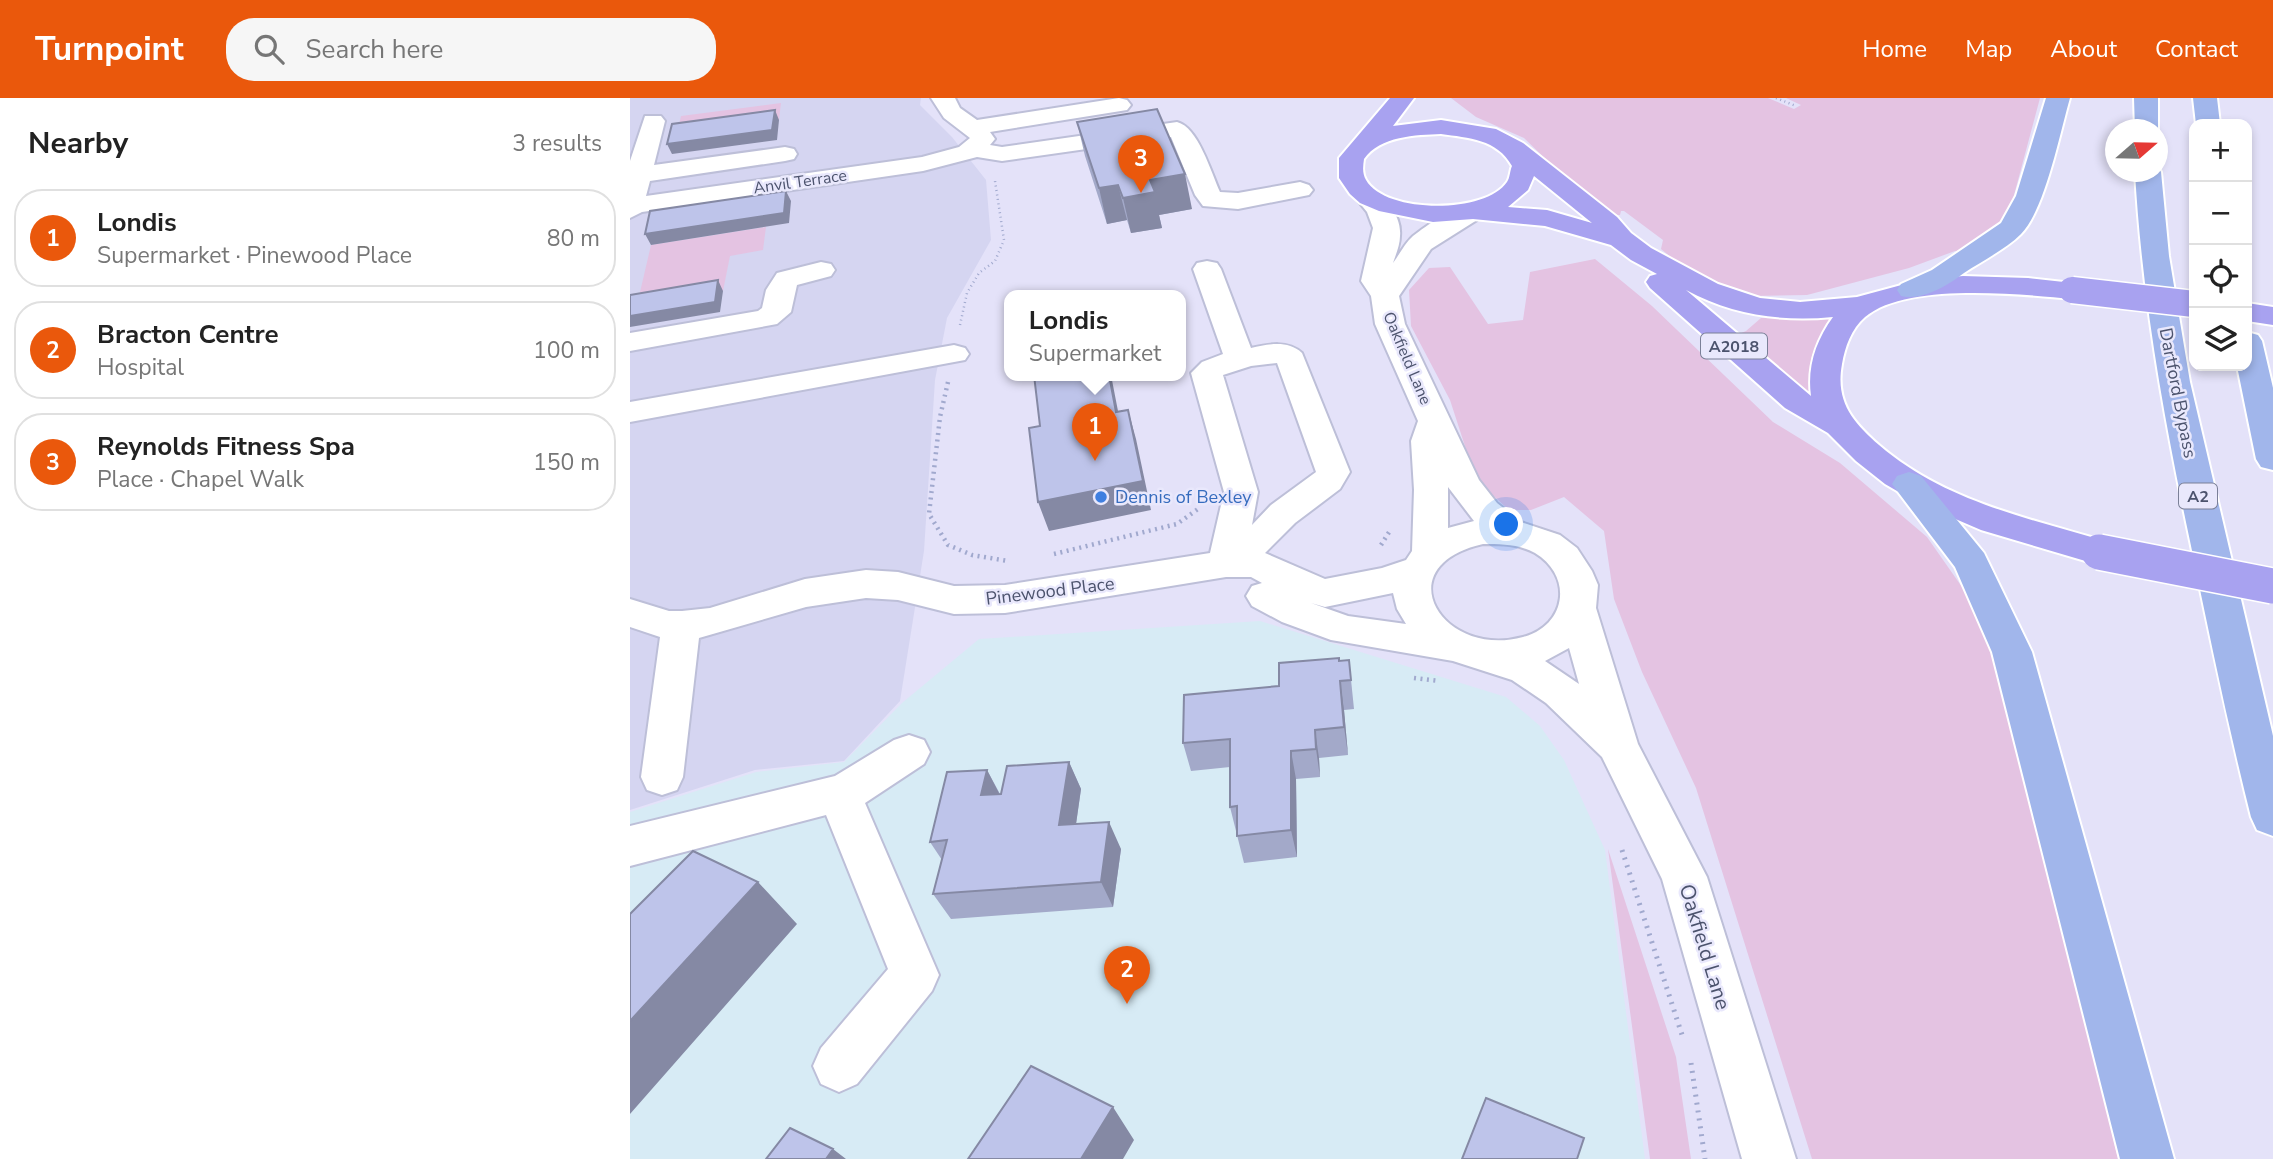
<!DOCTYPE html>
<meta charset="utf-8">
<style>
:root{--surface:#fff;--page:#f6f6f6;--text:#222;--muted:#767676;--line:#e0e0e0;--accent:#ea580c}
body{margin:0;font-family:"Nunito Sans",sans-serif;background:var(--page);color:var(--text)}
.controls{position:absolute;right:21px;top:21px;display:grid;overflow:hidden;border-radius:14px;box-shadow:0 4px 10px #0003}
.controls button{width:63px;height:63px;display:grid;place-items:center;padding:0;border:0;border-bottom:2px solid var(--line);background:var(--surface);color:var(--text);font:35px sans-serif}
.compass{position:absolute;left:1475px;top:21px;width:63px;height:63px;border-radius:50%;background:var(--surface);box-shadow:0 4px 10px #0003;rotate:70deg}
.you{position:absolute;left:877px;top:427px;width:24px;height:24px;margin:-18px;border:5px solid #fff;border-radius:50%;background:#1a73e8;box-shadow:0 0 0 10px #1a73e833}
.badge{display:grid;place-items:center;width:46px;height:46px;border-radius:50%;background:var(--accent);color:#fff;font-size:23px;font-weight:700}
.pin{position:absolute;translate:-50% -58px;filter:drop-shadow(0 2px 4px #0008)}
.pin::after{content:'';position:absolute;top:37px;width:24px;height:21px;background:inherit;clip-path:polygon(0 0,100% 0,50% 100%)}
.popup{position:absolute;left:374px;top:192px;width:182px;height:91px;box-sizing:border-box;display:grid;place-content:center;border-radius:14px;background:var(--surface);filter:drop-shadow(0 2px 5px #0005);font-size:23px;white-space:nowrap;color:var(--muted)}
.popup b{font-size:26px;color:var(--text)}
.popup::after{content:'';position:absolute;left:50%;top:100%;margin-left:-14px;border:14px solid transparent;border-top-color:var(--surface)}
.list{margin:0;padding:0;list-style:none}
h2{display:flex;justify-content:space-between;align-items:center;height:91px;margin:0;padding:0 28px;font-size:30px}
h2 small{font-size:23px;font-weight:400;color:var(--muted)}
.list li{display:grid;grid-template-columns:46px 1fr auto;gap:21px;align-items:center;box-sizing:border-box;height:98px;margin:0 14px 14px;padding:0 14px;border:2px solid var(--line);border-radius:28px}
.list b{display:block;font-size:26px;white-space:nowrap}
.list p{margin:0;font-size:23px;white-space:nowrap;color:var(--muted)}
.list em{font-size:23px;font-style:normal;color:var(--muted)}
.icon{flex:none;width:38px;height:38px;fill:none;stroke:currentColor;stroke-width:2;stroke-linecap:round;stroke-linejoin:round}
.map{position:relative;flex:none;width:1643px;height:1061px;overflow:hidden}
header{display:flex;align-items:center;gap:42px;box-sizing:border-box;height:98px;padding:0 35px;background:var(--accent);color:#fff}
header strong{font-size:33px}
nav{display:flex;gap:38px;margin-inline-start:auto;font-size:24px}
.search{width:490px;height:63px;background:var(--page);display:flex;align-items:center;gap:18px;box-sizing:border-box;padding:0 24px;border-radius:28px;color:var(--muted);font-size:26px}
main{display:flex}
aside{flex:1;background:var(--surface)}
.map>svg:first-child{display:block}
.residential{fill:#d5d5f1}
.medical{fill:#d7ebf5}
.green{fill:#e4c3e2}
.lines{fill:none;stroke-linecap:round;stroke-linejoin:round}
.minor-casing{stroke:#bdbfd8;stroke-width:4}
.major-casing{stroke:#fff;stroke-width:4}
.highway-casing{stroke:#fff;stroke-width:4}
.path-far2{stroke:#a1a9ce;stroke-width:2.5;stroke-dasharray:1 3.5;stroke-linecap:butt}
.path-far1{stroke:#a1a9ce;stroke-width:4.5;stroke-dasharray:2 4.5;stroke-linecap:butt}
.path{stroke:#a1a9ce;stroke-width:5;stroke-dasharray:2 6;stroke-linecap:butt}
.minor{fill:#fff;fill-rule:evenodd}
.major{fill:#a8a2f0;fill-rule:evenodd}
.highway{fill:#a1b6eb;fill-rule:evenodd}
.major-bridge-far1-casing{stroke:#fff;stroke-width:29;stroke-linecap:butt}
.major-bridge-casing{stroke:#fff;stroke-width:38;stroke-linecap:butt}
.major-bridge-far1{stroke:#a8a2f0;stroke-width:26}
.major-bridge{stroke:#a8a2f0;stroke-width:35}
.wall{fill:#a3a9c9}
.shaded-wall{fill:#8589a4}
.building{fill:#bec4ea;stroke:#8589a4;stroke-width:2}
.shop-dot{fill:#3f7fe0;stroke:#e9e8fc;stroke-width:2.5}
.labels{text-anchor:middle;stroke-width:5;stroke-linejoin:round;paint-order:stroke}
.far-street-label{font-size:16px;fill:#4c536d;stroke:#e9e8fc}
.shield{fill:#e9e8fc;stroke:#7b8098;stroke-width:2}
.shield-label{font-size:16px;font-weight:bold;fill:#4c536d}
.street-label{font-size:18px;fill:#4c536d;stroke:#e9e8fc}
.shop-label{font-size:18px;fill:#366cbe;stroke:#e9e8fc;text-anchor:start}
.near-street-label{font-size:21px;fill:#4c536d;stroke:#e9e8fc}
</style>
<header>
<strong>Turnpoint</strong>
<div class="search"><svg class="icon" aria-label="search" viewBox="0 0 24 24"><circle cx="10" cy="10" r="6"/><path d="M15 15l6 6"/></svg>Search here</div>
<nav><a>Home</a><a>Map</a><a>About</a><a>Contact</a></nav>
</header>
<main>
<aside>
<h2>Nearby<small>3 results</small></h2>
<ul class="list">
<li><span class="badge">1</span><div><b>Londis</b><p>Supermarket · Pinewood Place</p></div><em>80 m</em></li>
<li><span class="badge">2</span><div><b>Bracton Centre</b><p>Hospital</p></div><em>100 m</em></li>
<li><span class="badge">3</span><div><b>Reynolds Fitness Spa</b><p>Place · Chapel Walk</p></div><em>150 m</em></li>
</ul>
</aside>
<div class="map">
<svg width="1643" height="1061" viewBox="0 0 1643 1061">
<rect width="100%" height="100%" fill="#e4e2f9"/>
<path class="residential" d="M0 0H291L290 7 322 39 356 82 361 142 317 220 305 282 294 453 270 603 214 663 125 672 0 712Z"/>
<path class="medical" d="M630 523 876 599 910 628 934 662 975 752 1015 1061H0V714L126 674 214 664 272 605 349 541Z"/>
<path class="green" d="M821 0H1138L1164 11 1171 7 1156 0H1410L1376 127 1337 155 1325 153 1279 170 1177 197 1121 198 1076 180 1048 165 1031 151 1033 142 994 113H991L990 117H983L931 76 894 40 846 19Z
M151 5 149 22 47 36 51 18Z
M136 129 133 152 100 158 93 193 7 207 21 147Z
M965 161 1022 208 1143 324 1210 365 1297 439 1339 499 1371 567 1488 1061H1182L1066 690 1012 574 984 501 974 433 934 399 901 412H879L846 382 820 302 781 228 779 192 799 170 820 169 858 226 893 222 900 174Z
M1197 219 1201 222C1184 245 1177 263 1180 293L1177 295 1109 236 1116 233 1131 220Z
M978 751 1046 959 1061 1061H1020Z"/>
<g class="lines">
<g class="minor-casing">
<path id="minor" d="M301 0H325L330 10 347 22 489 0 497 2 501 7 497 12 360 34 365 41 360 47 372 49 547 24C568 29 581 74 590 94L608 95 670 84 679 87 683 92 679 97 608 111 573 108 565 97 541 39 372 63 347 59 293 73 12 114 0 120V63L15 18H31L35 23 24 67 155 49 164 51 167 56 164 61 155 63 20 83 16 98 292 59 329 49 340 40 314 20Z
M737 90C755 95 772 119 770 138 770 147 766 156 763 165 769 157 775 145 783 138 799 126 827 105 847 110L851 116 847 122 801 151 769 198 775 226 849 382 867 405 891 424 930 437 947 450 962 473 968 487 966 510 1008 646 1077 779 1166 1061H1112L1032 781 972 659 916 605 882 582 823 563 701 542 652 524 622 508 616 498 622 488 632 485 621 479H596L375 515 324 516 268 502 236 500 176 509 69 540 53 679 47 692 32 697 17 692 11 679 30 539 0 529V501L39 513H52L80 510 175 481 236 472 268 474 324 488 375 487 580 455 594 394 561 275 572 264 593 256 563 171 567 165 577 163 587 165 591 171 621 250C639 246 658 242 672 255L720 374 710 391 665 425 635 455 695 481 752 470 776 462 782 453 784 392 781 343 788 323 745 226 741 198 731 183 743 130 737 114 724 98 728 93ZM647 265 686 374 641 407 622 427 628 394 593 277 621 268ZM818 389 844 423 818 430ZM853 446C871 446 888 446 905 455 943 478 937 527 893 539 812 561 755 468 853 446ZM763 495 767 511 776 526 718 518 681 505 695 509ZM939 550 949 586 915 563Z
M191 164 201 166 205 172 201 178 167 187 161 214 147 226 0 253V235L128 213 132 210 136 192 147 175Z
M324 247 335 250 339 256 335 262 0 324V304Z
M279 637 294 642 300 654 294 666 235 705 309 877 302 893 227 986 209 994 191 986 183 968 191 950 258 871 196 717 0 768V728L205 678 264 642Z"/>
</g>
<g class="major-casing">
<path id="major" d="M760 0H784L763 28 811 22 866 31 893 45 987 119 1001 135 1021 150 1088 186 1130 200 1170 204 1227 199 1290 182 1333 178 1398 180 1452 186 1456 192 1452 198 1442 201C1390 196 1276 184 1235 219 1221 231 1215 249 1212 266 1205 304 1223 324 1249 347 1315 404 1401 421 1482 445L1487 454 1482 463 1469 467 1351 432 1286 404 1255 386 1226 363 1198 335 1155 310 1020 190 1016 184 1020 178 1027 176 1001 162 981 147 915 128 843 121 803 124 749 113 730 105 720 96 709 80V60ZM811 36C839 40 867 41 882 68 880 72 880 80 877 84 856 116 755 116 736 82 732 75 733 68 734 61 750 38 786 37 811 36ZM904 78 962 125 917 112 878 109 898 92ZM1056 192C1102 217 1152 224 1203 219 1186 243 1177 268 1181 298Z
M1617 205 1643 209V227L1617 223Z"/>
</g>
<g class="highway-casing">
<path id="highway" d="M1416 0H1440C1430 34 1415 112 1391 136 1376 151 1352 163 1334 175 1317 188 1292 203 1271 198L1267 192 1271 186 1302 172 1371 125 1386 98Z
M1504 0H1528V34V32H1505Z
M1563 0H1587L1590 26H1566Z
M1528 69 1531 74 1539 158 1560 284 1643 638V738L1627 732 1621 719C1598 628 1579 535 1560 443 1534 321 1512 199 1505 74H1528Z
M1617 234 1628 237 1632 243 1643 290V372L1631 369 1626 361 1607 268H1617Z
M1279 374 1291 378 1354 455 1402 554 1544 1061H1490L1362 554 1325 469 1262 386 1267 378Z"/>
</g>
<path class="path-far2" d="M1146 0 1166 8
M330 227 337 195 349 175 365 163 374 142 365 83"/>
<path class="path-far1" d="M318 284 310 319 299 416 318 447 342 457 378 463
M751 447 761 431
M424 456 547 426 568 411
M784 580 809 583"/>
<path class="path" d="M992 752 1053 940
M1061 965 1075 1061"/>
<use href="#minor" class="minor"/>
<use href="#major" class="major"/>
<use href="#highway" class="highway"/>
<g class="major-bridge-far1-casing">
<path id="major-bridge-far1" d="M1442 192 1564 206"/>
</g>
<g class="major-bridge-casing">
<path id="major-bridge" d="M1469 454 1643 488"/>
</g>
<use href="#major-bridge-far1" class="major-bridge-far1"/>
<use href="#major-bridge" class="major-bridge"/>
</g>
<path class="wall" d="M447 24 562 111 529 117 532 130 501 135 497 122 477 126 455 58Z
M719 562 724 611 714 612 718 657 689 660 690 679 666 681 667 759 614 765 600 709V669L561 673 553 645 649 588 709 563Z
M439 664 451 691 446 726 491 751 483 809 321 821 303 796 312 762 300 744 357 672 370 696Z"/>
<path class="shaded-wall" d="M145 12 149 22 147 42 42 56 37 46Z
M555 76 562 111 529 117 532 130 501 135 493 100 520 82Z
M488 87 497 122 477 126 469 90Z
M156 93 161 103 159 125 21 147 15 136Z
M88 182 93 193 90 214 0 229V218Z
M479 277H481L494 344 486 314Z
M498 312 506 341 521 412 419 433 408 404Z
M710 583 714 612 718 657 714 629Z
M685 632 689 660 690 679 686 651Z
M661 653 666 681 667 759 661 732Z
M439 664 451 691 442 754 429 727Z
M357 672 371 699 351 697Z
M479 724 491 751 483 809 471 784Z
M128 784 167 826 0 1016V923Z
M483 1009 504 1042 493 1061H451Z
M203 1051 216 1061H196Z"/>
<path class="building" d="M527 11 555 76 520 82 525 94 493 100 488 87 469 90 447 24Z
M145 12 142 32 37 46 42 26Z
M156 93 154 115 15 136 20 113Z
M88 182 85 204 0 218V197Z
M404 277H479L486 314 498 312 513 383 408 404 399 330 410 328Z
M709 560V563L719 562 721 582 710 583 714 629 685 632 686 651 661 653V732L607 738V708L600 709V641L553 645 554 597 649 588V565Z
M439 664 429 727 479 724 471 784 303 796 317 742 300 744 317 674 357 672 351 697 371 696 377 668Z
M63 753 128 784 0 923V816Z
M401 968 483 1009 451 1061H338Z
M856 1000 954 1040 947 1061H832Z
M160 1030 203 1051 196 1061H136Z"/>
<circle class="shop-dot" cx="471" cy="399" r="7"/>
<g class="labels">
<g class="far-street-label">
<text transform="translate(170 83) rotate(-8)" y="6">Anvil Terrace</text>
<text transform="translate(778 260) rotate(67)" y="6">Oakfield Lane</text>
</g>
<g class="shield">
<rect x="1071" y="235.5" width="66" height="25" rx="5"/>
<rect x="1549" y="385.5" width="38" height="25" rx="5"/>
</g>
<g class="shield-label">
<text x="1104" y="254">A2018</text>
<text x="1568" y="404">A2</text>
</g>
<g class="street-label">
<text transform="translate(1548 295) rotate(79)" y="6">Dartford Bypass</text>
<text transform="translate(420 493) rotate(-7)" y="6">Pinewood Place</text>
</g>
<g class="shop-label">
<text x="485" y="405">Dennis of Bexley</text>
</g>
<g class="near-street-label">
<text transform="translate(1075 849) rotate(73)" y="7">Oakfield Lane</text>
</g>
</g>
</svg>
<div class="controls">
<button>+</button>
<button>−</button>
<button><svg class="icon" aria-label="locate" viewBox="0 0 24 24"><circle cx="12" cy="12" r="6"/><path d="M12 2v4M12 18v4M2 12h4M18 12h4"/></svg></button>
<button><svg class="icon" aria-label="layers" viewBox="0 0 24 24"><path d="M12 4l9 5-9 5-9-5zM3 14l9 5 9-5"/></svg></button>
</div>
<svg class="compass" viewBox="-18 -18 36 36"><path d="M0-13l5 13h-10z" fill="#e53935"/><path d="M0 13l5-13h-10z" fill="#767676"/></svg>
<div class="you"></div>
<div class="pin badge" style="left:465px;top:363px">1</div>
<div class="popup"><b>Londis</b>Supermarket</div>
<div class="pin badge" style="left:497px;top:906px">2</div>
<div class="pin badge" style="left:511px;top:95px">3</div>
</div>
</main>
